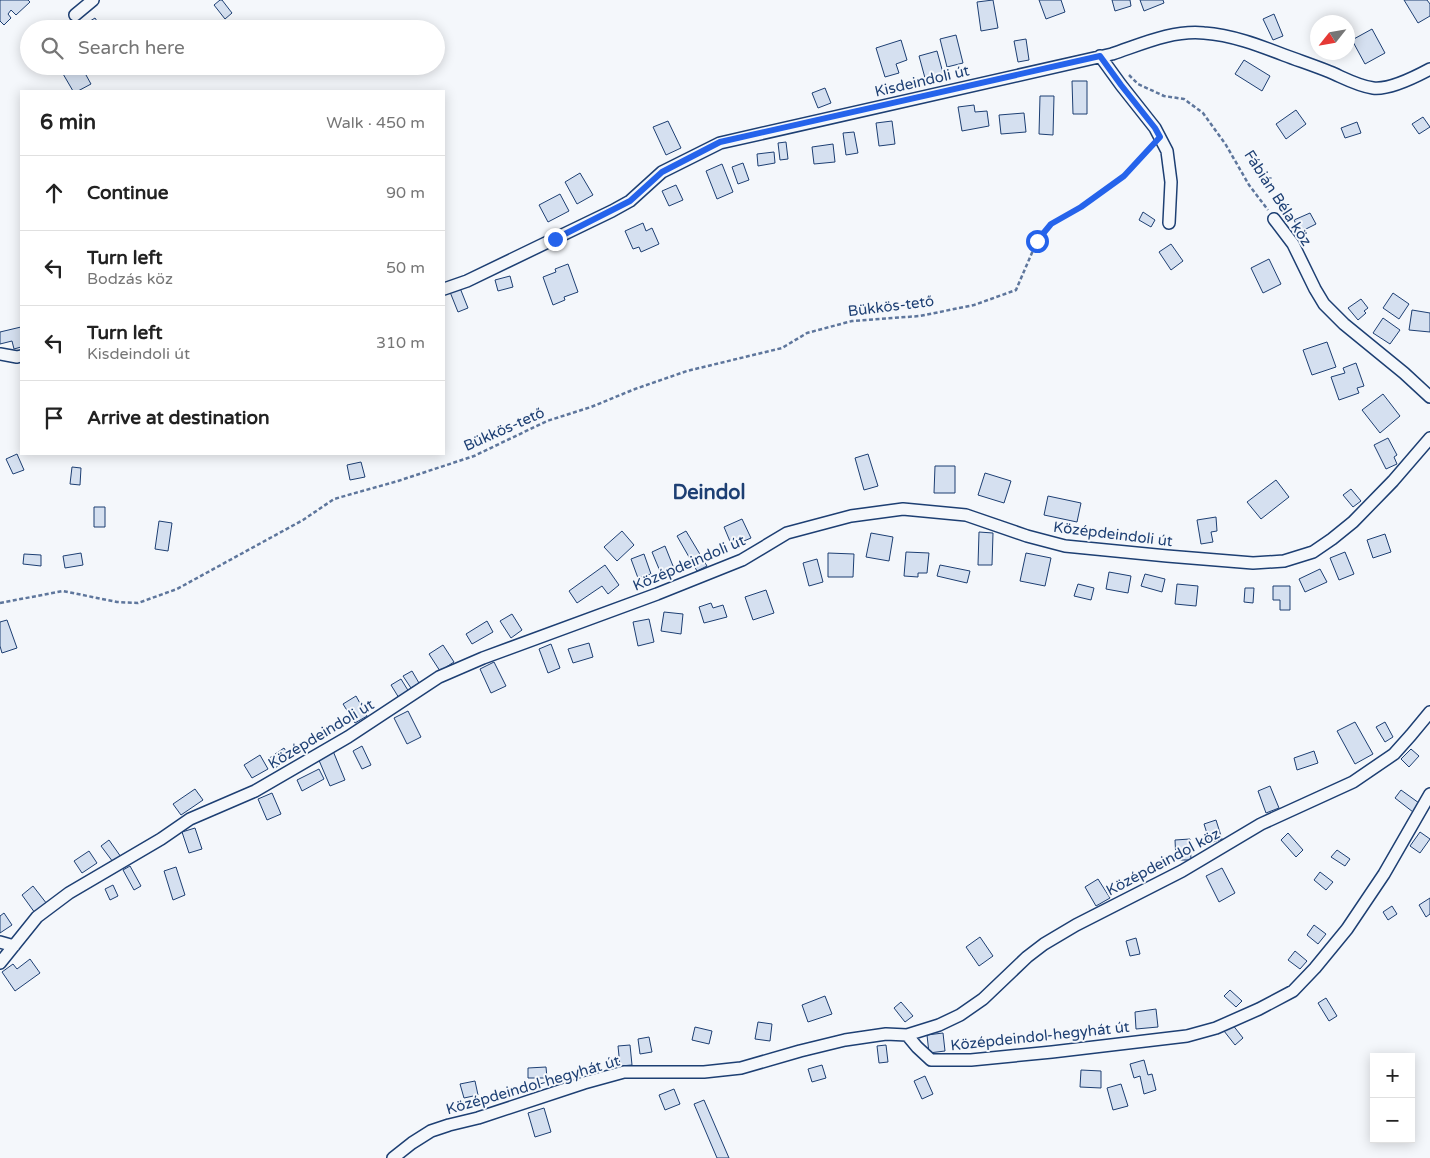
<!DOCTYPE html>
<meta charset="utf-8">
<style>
:root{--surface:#fff;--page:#f6f6f6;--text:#222;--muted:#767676;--line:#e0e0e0}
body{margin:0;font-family:"Varela Round",sans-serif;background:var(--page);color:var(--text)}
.controls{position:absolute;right:15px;bottom:15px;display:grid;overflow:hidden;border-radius:0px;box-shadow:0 2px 12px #0003}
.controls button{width:45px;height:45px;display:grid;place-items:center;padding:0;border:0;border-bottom:1px solid var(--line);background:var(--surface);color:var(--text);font:25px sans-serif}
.compass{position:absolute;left:1310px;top:15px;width:45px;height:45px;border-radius:50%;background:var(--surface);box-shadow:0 2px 12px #0003;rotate:239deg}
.stop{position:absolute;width:15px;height:15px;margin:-11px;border:4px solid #2563eb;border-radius:50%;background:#fff}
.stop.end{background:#2563eb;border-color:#fff;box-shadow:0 1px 5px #0008}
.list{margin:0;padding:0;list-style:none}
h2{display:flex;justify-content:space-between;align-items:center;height:65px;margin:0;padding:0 20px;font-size:21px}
h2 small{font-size:16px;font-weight:400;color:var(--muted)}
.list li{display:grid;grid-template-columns:32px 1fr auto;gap:15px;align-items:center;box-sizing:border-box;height:75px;padding:0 20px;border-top:1px solid var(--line)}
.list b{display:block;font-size:19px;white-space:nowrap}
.list p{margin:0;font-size:16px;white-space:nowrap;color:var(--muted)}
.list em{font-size:16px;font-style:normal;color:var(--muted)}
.icon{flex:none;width:28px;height:28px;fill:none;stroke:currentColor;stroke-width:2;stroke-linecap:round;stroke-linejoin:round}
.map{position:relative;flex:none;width:1430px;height:1158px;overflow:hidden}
.search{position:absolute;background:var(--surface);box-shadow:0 2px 12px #0003;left:20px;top:20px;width:425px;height:55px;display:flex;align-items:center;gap:12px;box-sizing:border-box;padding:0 18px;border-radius:28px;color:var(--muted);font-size:19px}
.panel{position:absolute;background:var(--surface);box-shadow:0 2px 12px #0003;left:20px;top:90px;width:425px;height:365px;border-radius:0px}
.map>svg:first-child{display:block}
.building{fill:#d5e0f0;stroke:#1d3f73}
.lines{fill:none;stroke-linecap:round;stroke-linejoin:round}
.street-casing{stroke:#1d3f73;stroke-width:14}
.path{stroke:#5e769c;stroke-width:2.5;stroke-dasharray:4 2.5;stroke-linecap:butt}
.street{stroke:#f4f7fb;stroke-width:11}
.route{stroke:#2563eb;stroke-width:6}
.labels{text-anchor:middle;stroke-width:4;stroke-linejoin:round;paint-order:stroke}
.street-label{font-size:15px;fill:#1d3f73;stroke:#f4f7fb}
.district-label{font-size:20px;font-weight:bold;fill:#1d3f73;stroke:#f4f7fb}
</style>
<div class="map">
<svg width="1430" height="1158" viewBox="0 0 1430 1158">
<rect width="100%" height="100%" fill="#f4f7fb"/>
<path class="building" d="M0 0H28L30 2 16 15 11 10 8 14 11 18 4 25 0 21Z
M220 0H222L232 13 225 19 214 5Z
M993 0 998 28 981 31 977 2Z
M1039 0H1061L1065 12 1046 19Z
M1112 0H1130L1131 6 1115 11Z
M1140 0H1163L1164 3 1144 11Z
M1404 0H1427L1430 4V16L1418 23Z
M1274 14 1283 36 1273 40 1263 19Z
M95 18 99 24 102 21 107 29H84L82 26Z
M1372 29 1385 53 1365 64 1352 40Z
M956 35 963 63 947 67 940 39Z
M1026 39 1029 60 1018 62 1014 41Z
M901 40 907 60 896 64 899 73 885 77 876 48Z
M937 51 943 73 925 78 919 56Z
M1244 60 1270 76 1262 91 1235 74Z
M60 66H81L91 84 78 91H73L59 67Z
M1072 81H1087V114H1073Z
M825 88 831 103 818 108 812 93Z
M1040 96H1054L1053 135 1039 134Z
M974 105 975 112 987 111 989 126 962 131 958 107Z
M1296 110 1306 124 1286 139 1276 124Z
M1024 113 1026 132 1001 134 999 115Z
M1423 117 1430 127 1419 134 1412 124Z
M668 121 681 148 666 155 653 127Z
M892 121 895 144 879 146 876 123Z
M1357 122 1361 133 1345 138 1341 128Z
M854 132 858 153 846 155 843 133Z
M786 142 788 159 780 160 778 143Z
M833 144 835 162 814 164 812 147Z
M774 152 775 163 758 166 757 154Z
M743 163 749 180 738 184 732 167Z
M722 164 733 192 717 199 706 171Z
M580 173 593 195 577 204 565 182Z
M676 185 683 200 669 206 662 191Z
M560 194 569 211 548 222 539 205Z
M1143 212 1155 220 1151 227 1139 220Z
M1310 213 1316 224 1300 232 1294 220Z
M643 223 646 231 652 228 659 244 641 252 639 247 633 249 625 231Z
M1171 244 1183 261 1171 270 1159 252Z
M1269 259 1281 284 1263 293 1251 268Z
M568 264 578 292 564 297 565 300 553 305 543 277 556 272 555 269Z
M510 276 513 287 498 291 495 280Z
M460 288 468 308 458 312 450 292Z
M1393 293 1409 304 1399 319 1383 308Z
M1361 299 1368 308 1364 311 1366 313 1358 320 1348 308Z
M1412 310 1430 313V332L1409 330Z
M1383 318 1400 330 1390 344 1373 333Z
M21 327V347L14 349 12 341 0 344V332Z
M1327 342 1336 367 1312 375 1303 350Z
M1356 363 1364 386 1357 388 1359 393 1339 400 1331 377 1345 373 1343 368Z
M1383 394 1400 416 1380 433 1362 410Z
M1388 438 1397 455 1394 457 1397 464 1386 469 1374 445Z
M17 454 24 470 13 474 6 459Z
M868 454 878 486 864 490 855 458Z
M361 462 365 477 350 480 347 465Z
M935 466H955V493H934Z
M72 467 81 468 80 485 70 484Z
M985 473 1011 481 1004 503 978 495Z
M1276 480 1289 497 1261 519 1247 502Z
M1351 489 1361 501 1353 507 1343 495Z
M1048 496 1081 503 1077 522 1044 515Z
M94 507H105V527H94Z
M1216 517 1217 531 1211 532 1213 542 1201 544 1197 520Z
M742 519 751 538 732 546 724 527Z
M159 521 172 523 168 551 155 549Z
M622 531 634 545 617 561 604 547Z
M686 531 707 566 697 571 677 536Z
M979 532 993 533 992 565H978Z
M871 533 893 537 889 561 866 557Z
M1385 534 1391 552 1373 558 1367 540Z
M665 546 675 571 662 576 652 552Z
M906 552 929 553 927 573H918V577L904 576Z
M1345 552 1354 574 1339 580 1330 558Z
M81 553 83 565 65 568 63 556Z
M828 553 854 554 853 577H828Z
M1026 553 1051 558 1045 586 1020 581Z
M24 554 41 555V566L23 564Z
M644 554 651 574 638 578 631 559Z
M817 559 823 582 809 586 803 563Z
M605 565 619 585 608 594 602 586 577 603 569 591Z
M940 565 970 571 967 583 937 576Z
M1320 569 1327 582 1305 592 1299 579Z
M1109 572 1131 576 1128 593 1106 589Z
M1145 574 1165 579 1162 592 1141 586Z
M1078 584 1094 588 1091 600 1074 596Z
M1177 584 1198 586 1196 606 1175 604Z
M1273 586H1290V610H1280V600H1273Z
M1245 588H1254L1253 603 1244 602Z
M766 590 774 613 753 620 745 597Z
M711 603 713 608 723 605 727 617 704 623 699 607Z
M664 612 683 614 681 634 661 631Z
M512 614 522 630 511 638 500 621Z
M649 619 654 642 638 646 633 622Z
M7 620 17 648 2 653 0 646V622Z
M487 621 493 632 472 644 466 634Z
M589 643 593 657 573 663 568 649Z
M551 644 560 668 548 673 539 649Z
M443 645 454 662 440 671 429 654Z
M494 662 506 686 491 693 480 669Z
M412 671 419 683 411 688 403 676Z
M401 679 409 692 399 698 391 685Z
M356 696 367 716 355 723 343 704Z
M408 711 421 737 407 744 394 718Z
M1355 722 1373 754 1355 764 1337 731Z
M1385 722 1393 737 1385 742 1376 727Z
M362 746 371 765 362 769 353 751Z
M284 748 290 758 275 768 268 759Z
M1411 749 1419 756 1409 767 1401 759Z
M333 751 345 780 330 786 318 758Z
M1314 751 1318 763 1297 770 1294 758Z
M260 755 268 769 252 778 244 765Z
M319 769 324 779 302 791 297 780Z
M1270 786 1279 808 1266 813 1258 791Z
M195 789 203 800 181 815 173 804Z
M1401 790 1419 803 1413 812 1395 798Z
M272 793 281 814 267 820 258 799Z
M1216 820 1222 839 1210 843 1204 824Z
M195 828 202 849 189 853 182 832Z
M1420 832 1430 839 1420 853 1410 846Z
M1288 833 1303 850 1296 857 1281 840Z
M1190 839 1191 860H1176L1175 840Z
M109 840 121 857 113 862 101 846Z
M1337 850 1350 859 1345 866 1331 857Z
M89 851 97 863 82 873 74 861Z
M130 866 141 886 134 890 123 870Z
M176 867 185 895 173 900 164 871Z
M1222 868 1235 893 1219 902 1206 876Z
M1320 872 1333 882 1326 890 1314 880Z
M1098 879 1110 898 1096 906 1085 887Z
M113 885 118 896 110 900 105 889Z
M33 886 47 904 35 913 22 895Z
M1430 898V914L1426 917 1419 905Z
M1392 906 1397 914 1388 920 1383 912Z
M4 913 12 925 0 933V916Z
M1314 925 1326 934 1318 944 1307 935Z
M980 937 993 956 979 966 966 947Z
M1136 938 1140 954 1130 956 1126 941Z
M1295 951 1307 961 1300 969 1288 960Z
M30 959 40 973 15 991 2 972 13 964 17 969Z
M1230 990 1242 1001 1236 1007 1224 996Z
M825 996 832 1014 808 1022 802 1005Z
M1326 998 1337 1016 1329 1021 1318 1003Z
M901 1002 913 1016 905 1022 894 1008Z
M1156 1009 1158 1027 1136 1029 1135 1012Z
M758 1022 772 1024 770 1041 755 1039Z
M1232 1024 1243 1038 1235 1045 1224 1031Z
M695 1027 712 1031 709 1044 692 1040Z
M943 1033 945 1051 929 1053 927 1035Z
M649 1037 652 1052 640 1054 638 1039Z
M630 1045 632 1065 620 1066 618 1046Z
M886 1045 888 1062 879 1063 877 1046Z
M1144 1060 1148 1075 1152 1074 1156 1090 1144 1094 1140 1076 1134 1078 1130 1064Z
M822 1065 826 1078 812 1082 808 1069Z
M546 1067 547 1078H528V1068Z
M1081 1070 1101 1071V1088L1080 1087Z
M925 1076 933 1094 922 1099 914 1081Z
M475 1081 478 1095 464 1098 460 1084Z
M1121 1084 1128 1106 1113 1110 1107 1088Z
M674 1089 680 1104 665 1110 659 1095Z
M704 1100 729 1158H717L694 1104Z
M544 1108 551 1132 535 1137 528 1113Z"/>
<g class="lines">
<g class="street-casing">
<path id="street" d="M75 15 93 0
M1100 56 1121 85 1155 128 1167 151 1171 182 1169 223
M1274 219 1293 244 1315 289 1324 304 1344 324 1404 373 1430 397
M444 289 467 281 612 211 630 201 662 172 720 143 1112 54C1142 44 1172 30 1204 33 1232 35 1258 45 1284 55 1300 61 1315 66 1330 72 1344 78 1358 86 1373 88 1389 90 1417 76 1430 69
M0 354 17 357 21 356
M0 942 14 946
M0 963 37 917 69 893 161 839 190 819 255 791 348 737 439 677 483 658 657 594 742 560 787 533 851 516 903 509 966 515 1027 536 1065 546 1167 556 1253 563 1284 561 1313 552 1332 539 1353 522 1393 481 1430 438
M907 1035 939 1025 960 1015 983 999 1027 957 1044 944 1076 925 1182 871 1261 824 1353 782 1394 754 1411 735 1430 712
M393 1158 412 1143 431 1131 449 1125 478 1118 584 1083 624 1072H704L741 1068 800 1051 845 1040 886 1034 907 1035 917 1047 931 1060H971L1052 1052 1187 1036 1216 1028 1259 1009 1293 991 1315 968 1347 929 1384 874 1430 794"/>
</g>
<path class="path" d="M1129 75 1138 84 1164 96 1184 99 1203 113 1226 145 1249 185 1268 210
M0 603 63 591 117 602 138 603 177 589 303 520 334 499 398 481 474 456 547 421 591 407 635 389 687 371 782 348 807 333 852 321 920 316 974 305 1016 290 1037 241 1051 224 1081 207 1124 176 1151 146"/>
<use href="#street" class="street"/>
</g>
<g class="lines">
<path class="route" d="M555 239 630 201 662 172 720 142 1100 56 1121 85 1155 128 1160 137 1124 176 1081 207 1051 224 1037 241"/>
</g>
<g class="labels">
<g class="street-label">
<text transform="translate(922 81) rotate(-13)" y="5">Kisdeindoli út</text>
<text transform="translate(1278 198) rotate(57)" y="5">Fábián Béla köz</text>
<text transform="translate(891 306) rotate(-7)" y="5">Bükkös-tető</text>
<text transform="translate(504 429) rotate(-24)" y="5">Bükkös-tető</text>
<text transform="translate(1113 534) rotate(7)" y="5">Középdeindoli út</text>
<text transform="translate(689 563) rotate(-23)" y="5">Középdeindoli út</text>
<text transform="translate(321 734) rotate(-31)" y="5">Középdeindoli út</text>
<text transform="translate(1163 862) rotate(-28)" y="5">Középdeindol köz</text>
<text transform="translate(1040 1036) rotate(-6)" y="5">Középdeindol-hegyhát út</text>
<text transform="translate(533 1085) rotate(-16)" y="5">Középdeindol-hegyhát út</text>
</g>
<g class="district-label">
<text x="709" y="499">Deindol</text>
</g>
</g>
</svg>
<div class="controls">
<button>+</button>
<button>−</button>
</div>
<svg class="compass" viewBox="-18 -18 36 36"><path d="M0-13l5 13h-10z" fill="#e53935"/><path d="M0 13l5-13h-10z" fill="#767676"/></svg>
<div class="stop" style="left:1037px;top:241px"></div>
<div class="stop end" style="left:555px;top:239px"></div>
<div class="search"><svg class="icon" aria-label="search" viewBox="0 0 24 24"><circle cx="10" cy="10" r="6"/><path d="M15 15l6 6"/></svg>Search here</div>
<section class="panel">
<h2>6 min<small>Walk · 450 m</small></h2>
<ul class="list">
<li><svg class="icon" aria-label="ahead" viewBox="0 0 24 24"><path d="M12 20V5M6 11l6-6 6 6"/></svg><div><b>Continue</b></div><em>90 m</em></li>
<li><svg class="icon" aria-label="left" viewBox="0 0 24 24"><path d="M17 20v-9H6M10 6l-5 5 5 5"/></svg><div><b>Turn left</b><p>Bodzás köz</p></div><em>50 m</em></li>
<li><svg class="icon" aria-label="left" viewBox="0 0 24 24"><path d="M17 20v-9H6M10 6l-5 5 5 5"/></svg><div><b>Turn left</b><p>Kisdeindoli út</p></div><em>310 m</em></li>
<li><svg class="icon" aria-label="arrive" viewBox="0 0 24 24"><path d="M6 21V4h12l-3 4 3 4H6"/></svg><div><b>Arrive at destination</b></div></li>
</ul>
</section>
</div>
